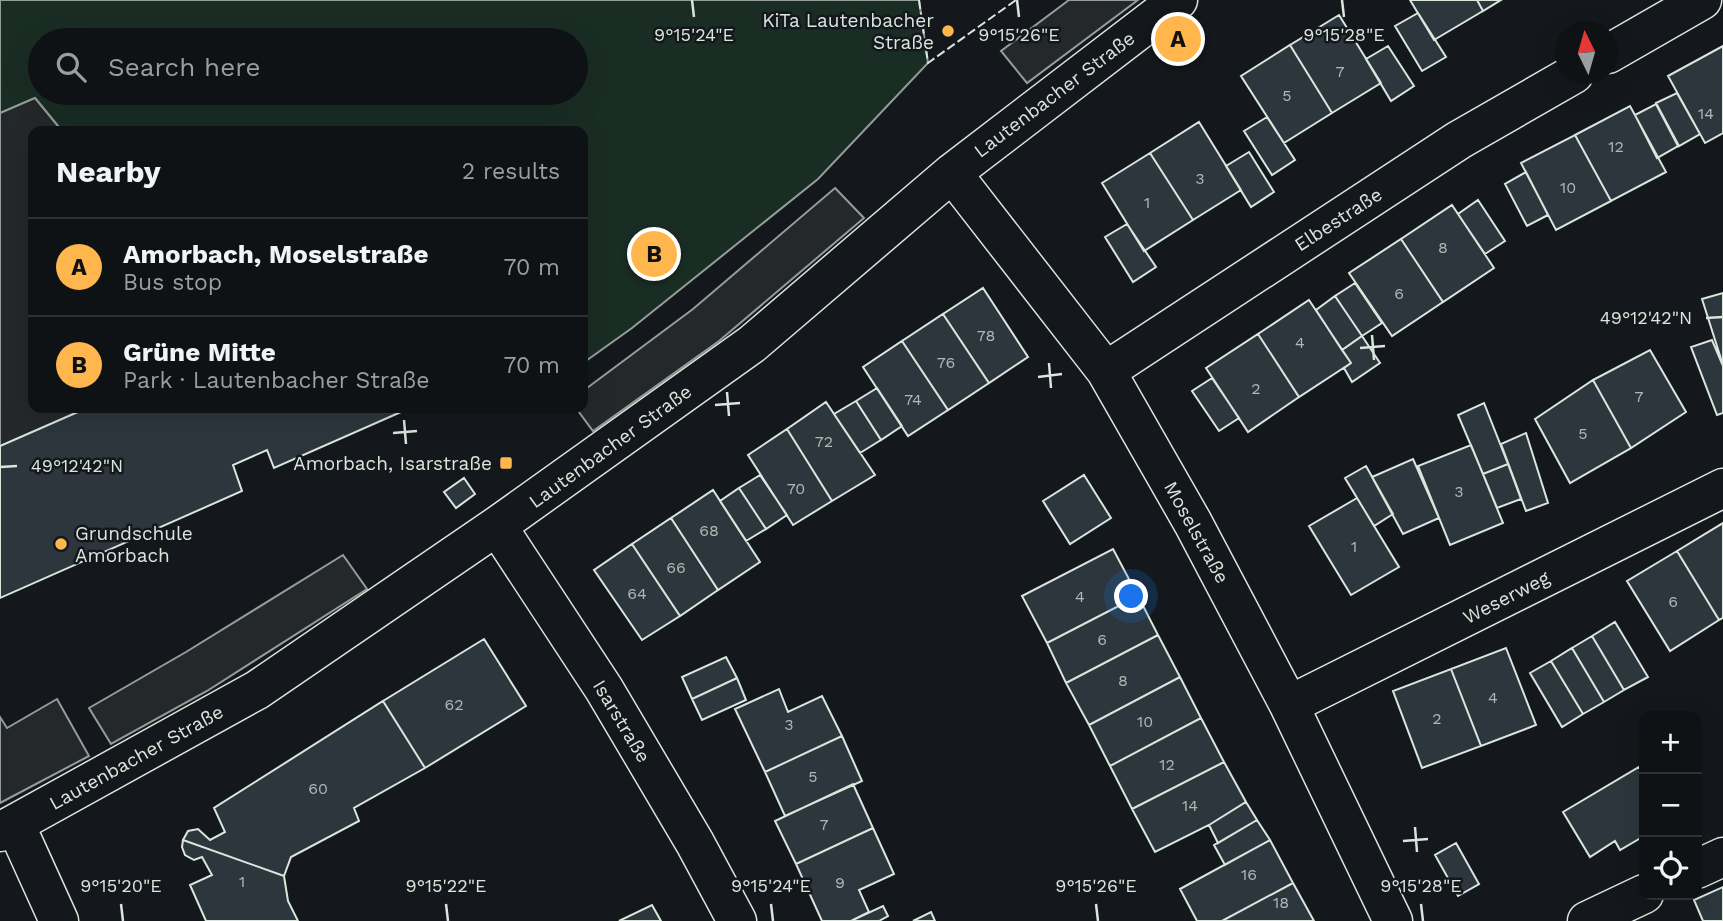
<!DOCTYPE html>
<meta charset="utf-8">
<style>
:root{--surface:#0f1215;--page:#1d2022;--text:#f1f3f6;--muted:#9b9ea0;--line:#2f3234;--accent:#ffb74d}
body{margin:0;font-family:"Work Sans",sans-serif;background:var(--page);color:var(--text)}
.controls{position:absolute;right:21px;bottom:21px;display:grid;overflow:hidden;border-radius:14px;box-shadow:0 7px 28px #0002}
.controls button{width:63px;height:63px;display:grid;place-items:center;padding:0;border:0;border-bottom:2px solid var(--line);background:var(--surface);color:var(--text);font:35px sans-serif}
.compass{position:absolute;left:1555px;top:21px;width:63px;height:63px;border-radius:50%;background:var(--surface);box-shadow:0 7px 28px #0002;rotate:355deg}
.you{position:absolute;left:1132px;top:597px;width:24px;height:24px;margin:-18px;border:5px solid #fff;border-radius:50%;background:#1a73e8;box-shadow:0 0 0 10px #1a73e833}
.badge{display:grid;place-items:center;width:46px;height:46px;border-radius:50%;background:var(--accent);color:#111;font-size:23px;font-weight:700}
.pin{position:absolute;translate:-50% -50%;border:4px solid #fff;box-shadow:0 2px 7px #0006}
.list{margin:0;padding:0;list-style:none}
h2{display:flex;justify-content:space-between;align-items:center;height:91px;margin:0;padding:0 28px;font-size:30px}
h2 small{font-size:23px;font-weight:400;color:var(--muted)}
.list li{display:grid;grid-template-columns:46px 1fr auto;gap:21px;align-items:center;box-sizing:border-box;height:98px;padding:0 28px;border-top:2px solid var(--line)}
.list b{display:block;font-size:26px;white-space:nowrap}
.list p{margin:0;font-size:23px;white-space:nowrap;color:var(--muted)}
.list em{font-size:23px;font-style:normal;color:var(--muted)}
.icon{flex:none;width:38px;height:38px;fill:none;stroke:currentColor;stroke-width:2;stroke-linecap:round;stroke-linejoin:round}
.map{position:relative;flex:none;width:1723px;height:921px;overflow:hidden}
.search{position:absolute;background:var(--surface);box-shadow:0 7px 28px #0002;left:28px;top:28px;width:560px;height:77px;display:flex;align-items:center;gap:18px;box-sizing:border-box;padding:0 24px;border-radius:38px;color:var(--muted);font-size:26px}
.panel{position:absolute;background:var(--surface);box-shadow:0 7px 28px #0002;left:28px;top:126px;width:560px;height:287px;border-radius:14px}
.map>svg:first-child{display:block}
.green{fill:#1a2d24;stroke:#939e99;stroke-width:2;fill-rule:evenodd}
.parking{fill:#24282b;stroke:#939e99;stroke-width:2}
.building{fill:#2c363c;stroke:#d8e6dc;stroke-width:2}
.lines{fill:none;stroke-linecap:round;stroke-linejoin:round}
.street-casing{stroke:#d8e6dc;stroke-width:41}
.street{stroke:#14181c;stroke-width:38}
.fence{stroke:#d8e6dc;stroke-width:2;stroke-dasharray:9 3.5;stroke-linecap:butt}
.ticks{fill:none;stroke:#d8e6dc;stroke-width:2.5}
.poi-dot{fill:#ffb74d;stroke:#14181c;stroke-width:2.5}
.labels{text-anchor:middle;stroke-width:5;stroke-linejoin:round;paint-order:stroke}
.number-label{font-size:16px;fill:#adbab4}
.poi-label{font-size:19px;fill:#d8e6dc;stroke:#14181c;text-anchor:end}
.street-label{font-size:19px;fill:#d8e6dc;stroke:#14181c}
.ticks-label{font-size:18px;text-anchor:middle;fill:#d8e6dc;stroke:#14181c;stroke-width:5;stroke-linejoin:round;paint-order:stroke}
</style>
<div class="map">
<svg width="1723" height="921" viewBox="0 0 1723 921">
<rect width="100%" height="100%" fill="#14181c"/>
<path class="green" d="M0 0H919L928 63 818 179 632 328 583 363V131H62L35 98 0 113ZM40 40H576V93H40Z"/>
<path class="parking" d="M1069 0H1138L1027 83 1001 51Z
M35 98 62 131H33V408H87L0 446V113Z
M835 188 864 218 719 341 593 431 576 408H583V391L693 309Z
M343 555 367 589 207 691 111 744 89 708 186 652Z
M57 699 89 756 0 803V717L7 728Z"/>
<path class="building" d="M1410 0H1477L1483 11 1434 40Z
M1477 0H1501L1483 11Z
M1418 13 1446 57 1422 71 1395 26Z
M1339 15 1381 83 1332 113 1290 45Z
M1290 45 1332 113 1284 143 1241 76Z
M1388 46 1414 86 1391 101 1366 59Z
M1723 46V133L1705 143 1668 76Z
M1677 93 1700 134 1679 146 1656 103Z
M1656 104 1678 146 1657 158 1635 115Z
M1630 106 1666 172 1611 201 1575 135Z
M1267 117 1295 160 1272 175 1244 131Z
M1199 122 1241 190 1193 220 1150 153Z
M1575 135 1611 201 1556 230 1521 163Z
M1249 152 1274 192 1251 207 1226 166Z
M1150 153 1193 220 1144 251 1102 183Z
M1526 172 1548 215 1527 226 1505 184Z
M1478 200 1505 241 1485 254 1458 214Z
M1452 205 1494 268 1443 302 1401 239Z
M1127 224 1156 267 1133 282 1105 237Z
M1401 239 1443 302 1392 336 1349 273Z
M1355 283 1382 323 1362 336 1335 296Z
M983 288 1028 357 989 383 943 314Z
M1723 293V365L1702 299Z
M1335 296 1362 336 1342 350 1316 310Z
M1309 300 1351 363 1299 397 1258 334Z
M943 314 989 383 948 410 902 341Z
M1258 334 1299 397 1248 432 1206 368Z
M1362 336 1380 363 1352 382 1344 368 1351 363 1342 350Z
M1712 340 1723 366V413L1717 415 1691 347Z
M902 341 948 410 908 436 863 367Z
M1650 350 1686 412 1631 448 1593 380Z
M1212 378 1239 418 1219 431 1192 391Z
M1593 380 1631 448 1570 483 1535 419Z
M877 388 902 426 881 440 856 401Z
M856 401 881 440 860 453 834 414Z
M826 402 875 475 832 501 787 429Z
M1484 403 1508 464 1483 474 1458 415Z
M87 408H410L274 468 267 450 233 465 242 491 0 598V446Z
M787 429 832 501 793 525 748 455Z
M1526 433 1548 503 1526 511 1501 444Z
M1471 445 1503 523 1450 545 1418 466Z
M1413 459 1439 518 1403 534 1372 477Z
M1508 464 1521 499 1497 508 1483 474Z
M1366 466 1393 514 1374 526 1345 478Z
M760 475 787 515 766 529 739 488Z
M1084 475 1111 518 1070 544 1043 501Z
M464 478 475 494 456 508 444 492Z
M739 488 766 529 746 541 720 501Z
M713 490 760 562 718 590 671 518Z
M1357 498 1399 567 1351 595 1309 526Z
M671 518 718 590 680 616 632 544Z
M1723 523V618L1719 620 1677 551Z
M632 544 680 616 642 640 594 570Z
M1113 549 1138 596 1047 643 1022 596Z
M1677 551 1719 620 1670 651 1627 581Z
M1138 596 1158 635 1066 683 1047 643Z
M1615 622 1648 677 1624 690 1592 636Z
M1158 635 1180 677 1089 725 1066 683Z
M1592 636 1624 690 1604 702 1572 648Z
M484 639 526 706 425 768 383 701Z
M1506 648 1536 725 1481 746 1451 669Z
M1572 648 1604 702 1583 714 1551 661Z
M726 657 737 678 692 699 682 677Z
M1551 661 1583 714 1562 727 1530 673Z
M1451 669 1481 746 1422 768 1393 691Z
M1180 677 1201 718 1110 766 1089 725Z
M737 678 746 700 702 720 692 699Z
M779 689 788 712 822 696 842 736 765 772 735 709Z
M383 701 425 768 354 808 359 821 291 857 284 876 183 840 188 831 198 829 210 840 225 832 214 808Z
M1201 718 1224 762 1132 809 1110 766Z
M842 736 862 781 785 816 765 772Z
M1224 762 1246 802 1209 825 1155 852 1132 809Z
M1639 767 1644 776V824L1642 825 1644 836 1620 850 1615 841 1590 857 1563 812Z
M853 784 873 828 796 864 775 821Z
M1246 802 1257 820 1218 843 1209 825Z
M1257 820 1270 840 1225 865 1214 845Z
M873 828 894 874 859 890 869 912 851 921H822L796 864Z
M183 840 284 876 288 901 298 921H206L190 885 212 875 202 857 194 860 185 855 182 847Z
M1270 840 1293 883 1222 921H1197L1180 889Z
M1456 843 1479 884 1458 896 1435 855Z
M1293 883 1314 921H1222Z
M1723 887V921H1703L1694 900Z
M652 905 661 921H619Z
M883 906 888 916 879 921H851Z
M931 912 935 921H913Z"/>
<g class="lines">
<g class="street-casing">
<path id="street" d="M1608 54 1702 0
M952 173 1106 371 1193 523 1289 705 1393 921
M1106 371 1459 140 1574 74
M497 526 604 689 695 843 737 921
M1289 705 1723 488
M15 824 59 921
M0 832 257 690 497 526 752 344 952 173 1178 0
M1697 869 1723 857
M1587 921 1644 894"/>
</g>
<use href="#street" class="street"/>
<path class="fence" d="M919 0 928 63 1016 0"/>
</g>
<path class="ticks" d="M692 0 694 17M1017 0 1019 17M1342 0 1344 17M1706 318 1723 317M1372 335 1374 360M1360 348 1385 346M1049 363 1051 388M1038 377 1062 374M727 392 729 416M715 405 740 403M404 420 406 444M393 433 417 431M0 467 17 466M1415 827 1417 852M1403 841 1428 839M121 904 123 921M446 904 448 921M771 904 773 921M1096 904 1098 921M1421 904 1423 921"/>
<g class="poi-dot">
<circle cx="948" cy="31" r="7"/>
<rect x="499" y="456" width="14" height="14" rx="3.5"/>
<circle cx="61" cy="544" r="7"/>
</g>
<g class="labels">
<g class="number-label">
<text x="1340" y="77">7</text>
<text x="1287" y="101">5</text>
<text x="1706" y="119">14</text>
<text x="1616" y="152">12</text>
<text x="1200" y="184">3</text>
<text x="1568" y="193">10</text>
<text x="1147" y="208">1</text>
<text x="1443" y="253">8</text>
<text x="1399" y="299">6</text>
<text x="986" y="341">78</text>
<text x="1300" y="348">4</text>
<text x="946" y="368">76</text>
<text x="1256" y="394">2</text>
<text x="1639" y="402">7</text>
<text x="913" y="405">74</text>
<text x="1583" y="439">5</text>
<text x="824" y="447">72</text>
<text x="796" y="494">70</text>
<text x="1459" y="497">3</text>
<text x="709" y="536">68</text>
<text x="1354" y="552">1</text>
<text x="676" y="573">66</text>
<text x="637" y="599">64</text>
<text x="1080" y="602">4</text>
<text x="1673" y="607">6</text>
<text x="1102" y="645">6</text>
<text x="1123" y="686">8</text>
<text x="1493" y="703">4</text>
<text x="454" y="710">62</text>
<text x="1437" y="724">2</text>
<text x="1145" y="727">10</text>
<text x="789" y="730">3</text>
<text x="1167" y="770">12</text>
<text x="813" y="782">5</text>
<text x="318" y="794">60</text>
<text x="1190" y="811">14</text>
<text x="824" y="830">7</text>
<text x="1249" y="880">16</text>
<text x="242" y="887">1</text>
<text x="840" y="888">9</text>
<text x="1281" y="908">18</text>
</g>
<g class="poi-label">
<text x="934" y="27">KiTa Lautenbacher<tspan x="934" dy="22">Straße</tspan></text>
<text x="492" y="470">Amorbach, Isarstraße</text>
<text x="75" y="540" text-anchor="start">Grundschule<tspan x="75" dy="22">Amorbach</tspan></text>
</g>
<g class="street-label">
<text transform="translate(1054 94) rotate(-37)" y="7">Lautenbacher Straße</text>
<text transform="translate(1338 219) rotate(-33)" y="7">Elbestraße</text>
<text transform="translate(610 446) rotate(-36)" y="7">Lautenbacher Straße</text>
<text transform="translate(1197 532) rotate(61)" y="7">Moselstraße</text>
<text transform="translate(1506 597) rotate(-27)" y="7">Weserweg</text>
<text transform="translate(622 721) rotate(59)" y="7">Isarstraße</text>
<text transform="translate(136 757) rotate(-29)" y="7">Lautenbacher Straße</text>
</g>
</g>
<g class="ticks-label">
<text x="694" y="41">9°15'24"E</text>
<text x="1019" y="41">9°15'26"E</text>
<text x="1344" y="41">9°15'28"E</text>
<text x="1646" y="324">49°12'42"N</text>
<text x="77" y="472">49°12'42"N</text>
<text x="121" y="892">9°15'20"E</text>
<text x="446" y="892">9°15'22"E</text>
<text x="771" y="892">9°15'24"E</text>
<text x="1096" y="892">9°15'26"E</text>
<text x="1421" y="892">9°15'28"E</text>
</g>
</svg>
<div class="controls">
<button>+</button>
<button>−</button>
<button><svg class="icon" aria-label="locate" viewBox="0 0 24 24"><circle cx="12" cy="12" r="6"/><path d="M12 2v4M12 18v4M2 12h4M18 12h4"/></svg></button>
</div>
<svg class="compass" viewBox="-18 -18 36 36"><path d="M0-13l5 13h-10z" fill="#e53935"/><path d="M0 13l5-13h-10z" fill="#9b9ea0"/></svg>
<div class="you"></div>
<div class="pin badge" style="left:1178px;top:39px">A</div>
<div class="pin badge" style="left:654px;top:254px">B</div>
<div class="search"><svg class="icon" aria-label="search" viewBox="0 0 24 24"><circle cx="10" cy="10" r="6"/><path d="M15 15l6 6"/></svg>Search here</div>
<section class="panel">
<h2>Nearby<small>2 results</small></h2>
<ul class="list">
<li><span class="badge">A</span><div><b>Amorbach, Moselstraße</b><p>Bus stop</p></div><em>70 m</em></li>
<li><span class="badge">B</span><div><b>Grüne Mitte</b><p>Park · Lautenbacher Straße</p></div><em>70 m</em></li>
</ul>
</section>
</div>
